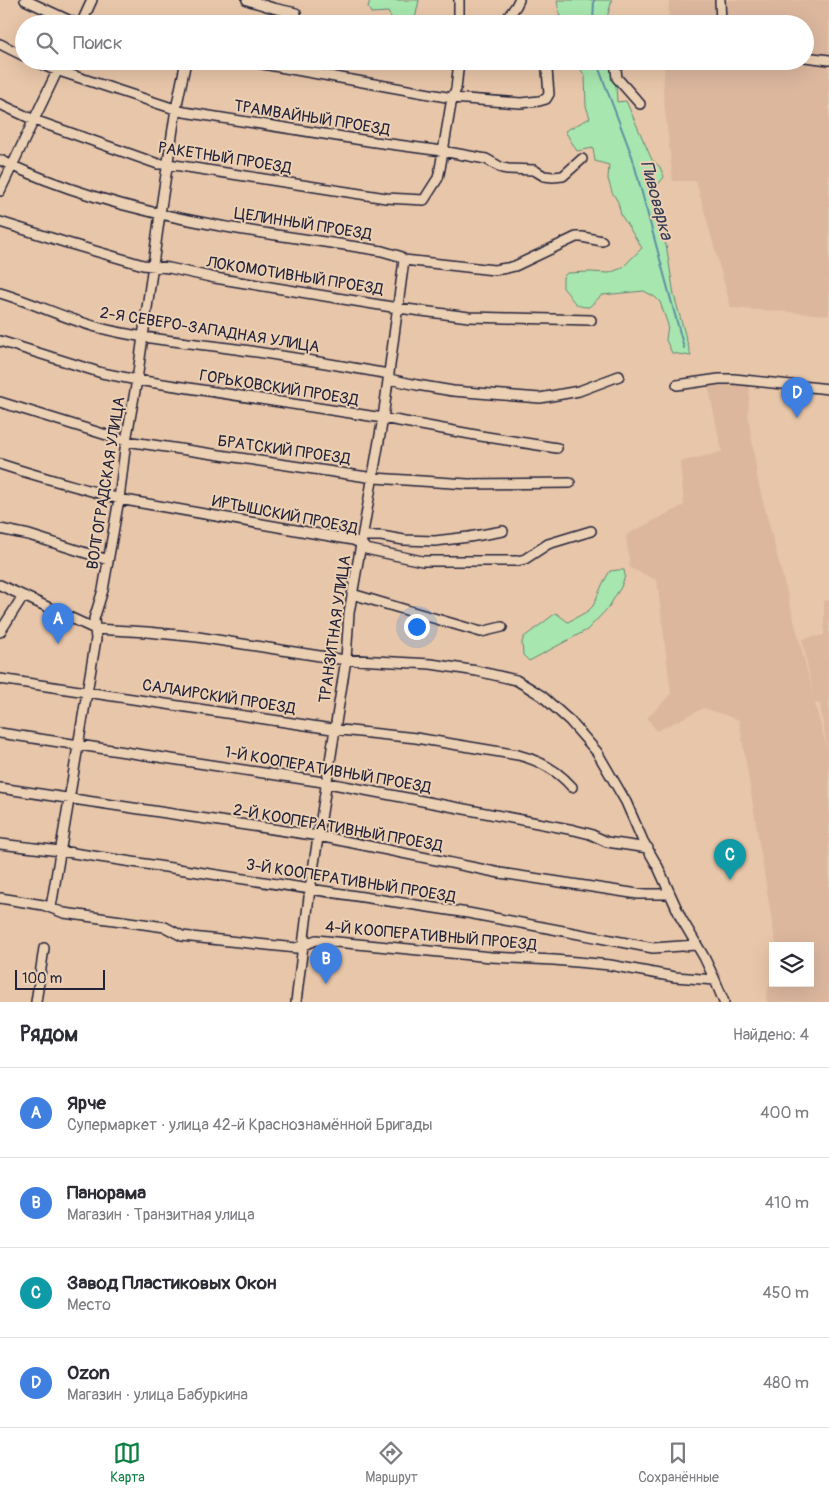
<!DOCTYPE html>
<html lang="ru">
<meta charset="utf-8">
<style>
:root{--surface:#fff;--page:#f2f2f3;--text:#2b2b33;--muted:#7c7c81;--line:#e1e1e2;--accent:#0b8043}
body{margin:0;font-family:Pangolin,sans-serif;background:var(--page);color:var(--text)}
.controls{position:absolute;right:15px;bottom:15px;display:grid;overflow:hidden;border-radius:0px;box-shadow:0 5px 20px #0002}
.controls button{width:45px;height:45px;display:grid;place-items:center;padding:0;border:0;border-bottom:1px solid var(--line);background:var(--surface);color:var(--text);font:25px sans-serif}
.scale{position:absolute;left:15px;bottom:12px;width:90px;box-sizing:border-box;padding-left:5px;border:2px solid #22223b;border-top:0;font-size:14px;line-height:18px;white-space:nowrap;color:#22223b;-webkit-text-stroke:4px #ecd0b3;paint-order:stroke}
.you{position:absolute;left:416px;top:626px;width:18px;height:18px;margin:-12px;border:4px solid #fff;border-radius:50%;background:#1a73e8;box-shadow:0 0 0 8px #1a73e833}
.badge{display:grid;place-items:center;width:32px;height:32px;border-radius:50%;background:var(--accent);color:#fff;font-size:16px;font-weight:700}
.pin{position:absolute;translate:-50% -41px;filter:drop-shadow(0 1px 2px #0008)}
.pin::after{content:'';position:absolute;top:26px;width:18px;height:15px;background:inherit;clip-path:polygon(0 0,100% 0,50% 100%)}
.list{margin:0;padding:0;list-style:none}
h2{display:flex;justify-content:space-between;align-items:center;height:65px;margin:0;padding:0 20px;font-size:21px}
h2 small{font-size:16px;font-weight:400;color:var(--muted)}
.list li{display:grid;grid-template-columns:32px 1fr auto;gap:15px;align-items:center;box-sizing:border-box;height:90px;padding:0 20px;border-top:1px solid var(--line)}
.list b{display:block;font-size:19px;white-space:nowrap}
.list p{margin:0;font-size:16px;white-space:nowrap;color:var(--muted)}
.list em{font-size:16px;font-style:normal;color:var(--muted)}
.icon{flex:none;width:28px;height:28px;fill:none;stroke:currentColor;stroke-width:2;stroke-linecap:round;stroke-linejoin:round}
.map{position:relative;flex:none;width:829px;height:1002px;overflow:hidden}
.search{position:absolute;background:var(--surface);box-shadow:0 5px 20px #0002;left:15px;right:15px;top:15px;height:55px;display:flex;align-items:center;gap:12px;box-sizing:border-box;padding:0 18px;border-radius:28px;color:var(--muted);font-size:19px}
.sheet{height:425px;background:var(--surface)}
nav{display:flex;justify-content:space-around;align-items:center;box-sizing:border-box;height:70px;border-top:1px solid var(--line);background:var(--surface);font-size:14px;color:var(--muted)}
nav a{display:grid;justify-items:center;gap:2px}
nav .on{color:var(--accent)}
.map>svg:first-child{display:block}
.built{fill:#dcb79e;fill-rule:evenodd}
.green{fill:#a7e6ae;stroke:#648474}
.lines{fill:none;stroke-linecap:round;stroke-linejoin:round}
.stream{stroke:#608ea4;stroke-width:2}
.minor-casing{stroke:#22223b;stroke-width:12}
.minor{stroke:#ecd0b3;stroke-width:9}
.labels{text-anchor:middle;stroke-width:4;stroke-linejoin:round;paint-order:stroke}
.street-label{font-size:16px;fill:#22223b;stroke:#ecd0b3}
.water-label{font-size:18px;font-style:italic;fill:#323d55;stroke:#ecd0b3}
</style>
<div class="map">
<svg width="829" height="1002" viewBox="0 0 829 1002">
<rect width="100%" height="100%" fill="#e8c6a9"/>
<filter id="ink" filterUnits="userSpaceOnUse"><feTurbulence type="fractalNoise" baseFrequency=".02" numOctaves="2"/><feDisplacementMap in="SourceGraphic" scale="10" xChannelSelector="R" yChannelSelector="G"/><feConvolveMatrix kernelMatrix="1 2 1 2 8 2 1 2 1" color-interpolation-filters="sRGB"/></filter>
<g filter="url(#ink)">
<path class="built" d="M669 0H829V315L731 308 696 181H673L663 91 665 61H805V24H668Z
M750 384 748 413 758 482 813 693 802 639 824 635V600L829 601V1002H767L766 997 773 971V983H810V946H776L739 720 704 708 657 731 647 718 671 694 657 580 630 568 626 535 684 505 680 462 722 452 708 385ZM816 703 820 704 827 749 815 704Z"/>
<path class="green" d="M370 0H419L414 24H395L388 12 371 13 368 7Z
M557 0H612L608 14V24H561Z
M575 61H612L620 74 616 85 617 102 626 101 652 160 660 167 664 177 656 187 658 212 667 250 674 295 691 356 672 353 666 340 668 325 660 302 655 297 644 291 602 295 589 307C572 307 574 299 563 288V277L567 273 590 272 609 273 622 268 642 248 621 215 618 202 612 192 608 179 609 165 595 161 593 148 577 151 565 131 590 118 586 106 585 76Z
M618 570H624L625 576 621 587 608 608 587 630 529 661 523 655 522 642 524 637 556 613 568 622 588 611 593 606 603 583 610 571Z"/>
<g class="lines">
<path class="stream" d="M593 24 594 0
M596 61 632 156 684 348"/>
<g class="minor-casing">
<path id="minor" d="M25 0 77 24
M247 0 273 8 296 13
M459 0V24
M720 0 721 24
M81 24 92 0
M503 24 516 6 519 0
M0 44 24 56
M805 57 829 60
M35 61 50 68 184 112 375 142 442 151 486 159 502 168 508 169 534 170 544 176 553 177 563 176 582 159
M246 61 452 98 521 103 539 101 546 99 549 94 547 70
M615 61 617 78 640 104
M0 104 34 120 158 164H168L386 198 424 200 438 178 440 169 452 98 456 89 459 61
M0 160C66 192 138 211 210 224 267 235 325 241 382 251L399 256 404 260 494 270 507 268 515 266 576 237H582L602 241
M0 191 62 61
M0 222 64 242 143 265 169 268 215 278 398 308 469 317 591 320
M0 293C34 303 66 319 100 328 142 339 186 342 228 348 282 355 336 365 389 374
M0 341 102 373 137 380 383 418 481 436 557 448
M389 379 417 385 453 391 540 398 579 391 619 376
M677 385 719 379H734L829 389
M0 402 126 441 374 478 468 484 570 483
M0 464C39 477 79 487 119 499L353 540 362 544 366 549 422 561H517L525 559 548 544 591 531
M0 529 29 535 108 560
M363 536H381L404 540 435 541 469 537 503 531
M0 585 95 629 147 632 198 637 339 659 431 664 477 671 516 680 531 689 542 696 570 721 597 752 626 802 643 841 658 867 681 918 704 957 715 980 724 1002
M352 594 481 632 502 627
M0 632 23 596
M0 679 332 729 416 738 518 755C538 760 558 771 572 787
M0 733 323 782 574 830 590 834 607 842 648 848
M0 788 319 836 500 873 638 894H670
M0 844 60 851 468 913 653 948 696 945
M0 898 43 905 64 913 165 927 182 936 296 948 316 940 491 957 554 960 610 965 675 977 715 980
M51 907 96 639 94 619 103 590 119 499 126 441 137 380 160 214 176 109 186 61
M36 1002 44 948
M296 1002 310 889 346 659 349 613 383 418 404 260"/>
</g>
<use href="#minor" class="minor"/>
</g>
</g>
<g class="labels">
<g class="street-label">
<text transform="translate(312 117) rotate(9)" y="6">ТРАМВАЙНЫЙ ПРОЕЗД</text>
<text transform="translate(225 157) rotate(9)" y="6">РАКЕТНЫЙ ПРОЕЗД</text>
<text transform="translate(303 223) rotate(9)" y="6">ЦЕЛИННЫЙ ПРОЕЗД</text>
<text transform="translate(295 275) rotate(9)" y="6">ЛОКОМОТИВНЫЙ ПРОЕЗД</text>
<text transform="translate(210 329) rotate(9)" y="6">2-Я СЕВЕРО-ЗАПАДНАЯ УЛИЦА</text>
<text transform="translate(279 387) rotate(9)" y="6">ГОРЬКОВСКИЙ ПРОЕЗД</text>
<text transform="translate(284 449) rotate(8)" y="6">БРАТСКИЙ ПРОЕЗД</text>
<text transform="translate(105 483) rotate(-81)" y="6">ВОЛГОГРАДСКАЯ УЛИЦА</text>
<text transform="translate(285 514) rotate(11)" y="6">ИРТЫШСКИЙ ПРОЕЗД</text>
<text transform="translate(334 629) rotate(-82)" y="6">ТРАНЗИТНАЯ УЛИЦА</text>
<text transform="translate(219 696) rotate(9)" y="6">САЛАИРСКИЙ ПРОЕЗД</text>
<text transform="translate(328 769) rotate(10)" y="6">1-Й КООПЕРАТИВНЫЙ ПРОЕЗД</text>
<text transform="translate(338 827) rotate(10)" y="6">2-Й КООПЕРАТИВНЫЙ ПРОЕЗД</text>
<text transform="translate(351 880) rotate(9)" y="6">3-Й КООПЕРАТИВНЫЙ ПРОЕЗД</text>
<text transform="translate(431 935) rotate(5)" y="6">4-Й КООПЕРАТИВНЫЙ ПРОЕЗД</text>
</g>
<g class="water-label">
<text transform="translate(657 200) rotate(75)" y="6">Пивоварка</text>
</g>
</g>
</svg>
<div class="controls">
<button><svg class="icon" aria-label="layers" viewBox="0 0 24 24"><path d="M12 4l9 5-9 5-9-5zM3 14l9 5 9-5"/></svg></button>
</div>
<div class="scale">100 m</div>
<div class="you"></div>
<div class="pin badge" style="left:58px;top:644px;background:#3f7fe0">A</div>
<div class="pin badge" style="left:326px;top:984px;background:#3f7fe0">B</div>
<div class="pin badge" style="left:730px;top:880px;background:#0f9aa8">C</div>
<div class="pin badge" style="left:797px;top:418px;background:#3f7fe0">D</div>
<div class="search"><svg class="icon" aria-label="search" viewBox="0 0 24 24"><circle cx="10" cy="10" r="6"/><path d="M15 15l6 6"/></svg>Поиск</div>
</div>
<section class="sheet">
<h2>Рядом<small>Найдено: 4</small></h2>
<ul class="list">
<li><span class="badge" style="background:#3f7fe0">A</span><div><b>Ярче</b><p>Супермаркет · улица 42-й Краснознамённой Бригады</p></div><em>400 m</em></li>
<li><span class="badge" style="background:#3f7fe0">B</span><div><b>Панорама</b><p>Магазин · Транзитная улица</p></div><em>410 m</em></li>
<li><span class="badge" style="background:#0f9aa8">C</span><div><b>Завод Пластиковых Окон</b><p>Место</p></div><em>450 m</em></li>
<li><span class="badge" style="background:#3f7fe0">D</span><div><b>Ozon</b><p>Магазин · улица Бабуркина</p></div><em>480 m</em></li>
</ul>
</section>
<nav>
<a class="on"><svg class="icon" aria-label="map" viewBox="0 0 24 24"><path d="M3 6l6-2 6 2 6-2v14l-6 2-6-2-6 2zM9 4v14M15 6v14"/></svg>Карта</a>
<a><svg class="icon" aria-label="directions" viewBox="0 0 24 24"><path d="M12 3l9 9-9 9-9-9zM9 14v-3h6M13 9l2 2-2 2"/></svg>Маршрут</a>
<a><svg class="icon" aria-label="saved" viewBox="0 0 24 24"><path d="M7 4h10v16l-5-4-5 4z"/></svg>Сохранённые</a>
</nav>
